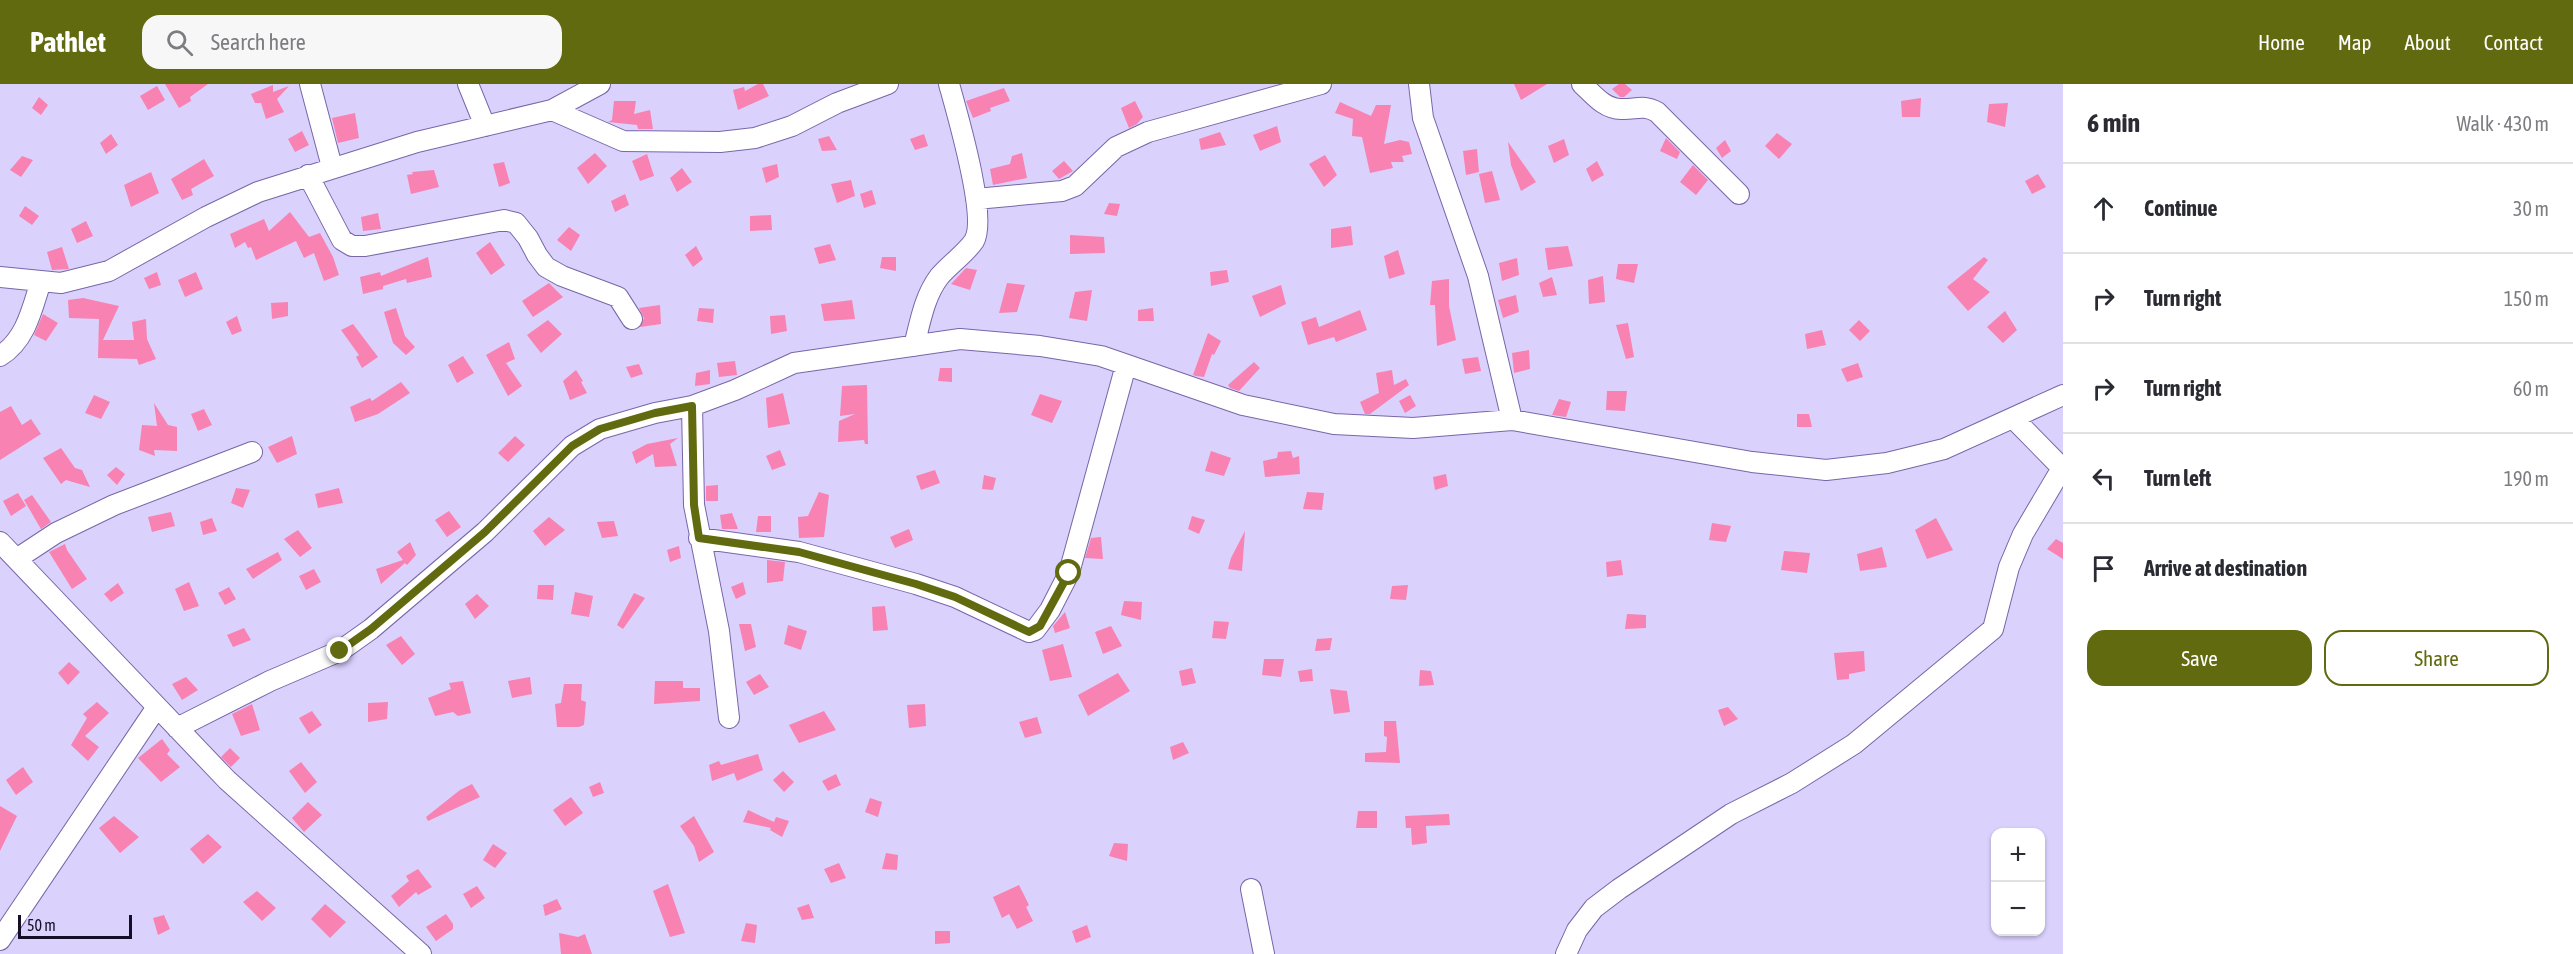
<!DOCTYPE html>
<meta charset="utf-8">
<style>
:root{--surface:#fff;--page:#f7f7f7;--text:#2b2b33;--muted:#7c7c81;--line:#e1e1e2;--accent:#616a0f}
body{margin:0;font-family:"Asap Condensed",sans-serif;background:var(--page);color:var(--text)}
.controls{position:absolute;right:18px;bottom:18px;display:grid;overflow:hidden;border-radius:12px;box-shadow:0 2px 4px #0004}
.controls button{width:54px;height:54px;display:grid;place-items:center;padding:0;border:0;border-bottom:2px solid var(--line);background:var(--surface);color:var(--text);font:30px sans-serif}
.scale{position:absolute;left:18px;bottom:15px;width:114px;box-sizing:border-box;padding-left:6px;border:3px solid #160e27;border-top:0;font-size:16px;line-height:21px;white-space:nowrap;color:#160e27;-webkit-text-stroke:4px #dbd1fd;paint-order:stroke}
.stop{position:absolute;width:18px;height:18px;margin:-14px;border:4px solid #616a0f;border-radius:50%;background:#fff}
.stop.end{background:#616a0f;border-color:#fff;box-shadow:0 2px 6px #0008}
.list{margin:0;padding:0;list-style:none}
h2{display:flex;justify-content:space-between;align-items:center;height:78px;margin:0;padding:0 24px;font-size:26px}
h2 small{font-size:20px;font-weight:400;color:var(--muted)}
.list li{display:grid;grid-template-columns:39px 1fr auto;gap:18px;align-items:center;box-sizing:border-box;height:90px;padding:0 24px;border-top:2px solid var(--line)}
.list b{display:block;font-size:22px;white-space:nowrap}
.list em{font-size:20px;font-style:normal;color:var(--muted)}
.actions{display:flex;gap:12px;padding:18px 24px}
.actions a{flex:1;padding:14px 0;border:2px solid var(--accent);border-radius:18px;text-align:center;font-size:21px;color:var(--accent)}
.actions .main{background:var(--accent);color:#fff}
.icon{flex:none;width:33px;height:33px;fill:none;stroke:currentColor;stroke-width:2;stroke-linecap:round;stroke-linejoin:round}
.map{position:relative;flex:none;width:2063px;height:870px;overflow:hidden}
header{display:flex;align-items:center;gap:36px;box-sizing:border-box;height:84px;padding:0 30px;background:var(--accent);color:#fff}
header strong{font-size:28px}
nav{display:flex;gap:33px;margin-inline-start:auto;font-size:21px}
.search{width:420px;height:54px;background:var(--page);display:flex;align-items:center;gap:15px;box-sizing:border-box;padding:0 21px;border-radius:18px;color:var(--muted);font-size:22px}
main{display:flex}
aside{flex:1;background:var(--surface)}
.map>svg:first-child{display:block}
.building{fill:#f882b2}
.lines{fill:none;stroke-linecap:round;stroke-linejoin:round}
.minor-casing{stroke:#7866a7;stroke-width:22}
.minor{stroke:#fff;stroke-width:20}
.route{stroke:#616a0f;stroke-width:8}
</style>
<header>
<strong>Pathlet</strong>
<div class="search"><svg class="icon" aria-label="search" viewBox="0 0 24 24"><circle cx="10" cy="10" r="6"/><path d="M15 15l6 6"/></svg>Search here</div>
<nav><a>Home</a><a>Map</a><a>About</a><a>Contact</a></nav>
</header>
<main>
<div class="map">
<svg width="2063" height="870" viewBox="0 0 2063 870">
<rect width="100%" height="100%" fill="#dbd1fd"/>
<path class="building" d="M165 0H208L190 13 191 17 179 24Z
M758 0H763L769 12 738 26 733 6 744 3 745 7Z
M1514 0H1547L1521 16Z
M1619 0H1625L1632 6 1624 13H1620L1612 5Z
M273 1V8L289 2 277 15 284 28 266 35 261 19H255L251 10Z
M157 2 165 16 148 26 140 12Z
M1004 4 1010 17 990 24 991 27 973 34 966 17Z
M39 13 48 21 41 31 32 24Z
M1921 14 1920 33H1902L1901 17Z
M614 17H636L634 30 650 26 653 45H638L637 41 608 38 612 36Z
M1135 17 1143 33 1137 40 1129 44 1121 24Z
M1340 18 1371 32 1376 21H1391L1384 60 1400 56 1409 58 1412 70 1402 72 1404 78H1391L1393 84 1370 89 1362 53 1352 52 1353 35 1335 29Z
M2008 19 2005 43 1987 38 1989 20Z
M355 29 359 54 338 59 332 34Z
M1277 42 1281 58 1260 67 1253 51Z
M302 47 309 61 295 68 288 55Z
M1220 48 1226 61 1201 66 1199 55Z
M1777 49 1792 60 1779 75 1765 62Z
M111 50 118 61 106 70 100 59Z
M924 50 928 62 915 66 910 55Z
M829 52 837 66 822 67 818 55Z
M1666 54 1680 68 1677 75 1660 67Z
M1564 55 1569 71 1554 79 1548 62Z
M1725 56 1731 67 1722 74 1716 64Z
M1508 58 1536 98 1521 107 1511 81Z
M1477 65 1479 88 1466 91 1463 67Z
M595 69 607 82 588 100 577 84Z
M1022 69 1027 94 993 101 990 85 1010 80 1012 72Z
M647 70 654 92 640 97 632 77Z
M1325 71 1337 91 1324 103 1309 80Z
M22 72 33 76 21 93 10 86Z
M204 75 214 92 191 105 193 111 182 116 171 95Z
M1064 77 1073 87 1059 95 1052 87Z
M1597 77 1604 91 1592 98 1586 85Z
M504 78 510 99 499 103 493 80Z
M777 80 779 93 766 99 762 84Z
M1693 81 1708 96 1696 111 1680 98Z
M682 84 692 98 677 108 670 94Z
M434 86 439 103 411 110 407 91 413 90 412 88Z
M1492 87 1500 116 1485 119 1479 90Z
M151 88 159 109 131 123 124 101Z
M2038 90 2046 103 2032 110 2025 97Z
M851 96 855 112 837 119 831 100Z
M872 106 876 120 864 124 860 110Z
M625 110 629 121 615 128 611 117Z
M1109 119 1120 120 1117 132 1104 130Z
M25 122 39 132 32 141 19 132Z
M290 128 309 153 320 149 333 173 339 191 324 197 314 169 304 174 296 157 256 176 251 163 248 164 245 158 235 164 230 150 264 135 269 147Z
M378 129 381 145 363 147 361 133Z
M771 131 772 146 750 147V132Z
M86 137 93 152 77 159 71 145Z
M1351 142 1353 161 1331 164V145Z
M569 143 580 151 571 167 557 156Z
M1070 151 1104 153 1105 169 1070 170Z
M490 158 505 181 491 191 476 169Z
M830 160 836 176 819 180 814 164Z
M696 162 703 175 693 183 685 171Z
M1568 162 1573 182 1548 186 1545 164Z
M62 163 69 185 52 186 47 168Z
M1398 166 1405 190 1389 195 1384 172Z
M428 173 432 193 407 199 406 195 383 202V205L363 210 360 193 380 188 381 192Z
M882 173H896V187L880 184Z
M1984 173 1988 176 1973 195 1990 208 1968 227 1947 203Z
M1517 174 1519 191 1502 197 1499 179Z
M1618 180H1638L1634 199 1616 195Z
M966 184 977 186 970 206 951 200Z
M1227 186 1229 198 1211 202 1210 188Z
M157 188 161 201 149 205 144 194Z
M196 188 203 205 185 213 178 196Z
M1603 192 1605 218 1589 220 1588 196Z
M1552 193 1557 211 1543 213 1539 199Z
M1449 195V222L1456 256 1437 262 1435 221H1430L1432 197Z
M549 199 563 213 533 233 522 217Z
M1007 199 1025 201 1017 228 999 229Z
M1281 201 1286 220 1260 233 1252 212Z
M1092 206 1087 237 1069 234 1075 208Z
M1516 211 1519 228 1503 234 1498 216Z
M83 214 119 222 103 256H134L132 238 146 235 147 255 156 275 139 281 137 275 98 274 99 235 69 234 68 216Z
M852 216 855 235 824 237 821 220Z
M288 218V232L272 235 271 219Z
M660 221 661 240 640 243 644 234 639 224Z
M396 224 405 252 415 263 406 271 393 259 384 228Z
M699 224 714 225 713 239 697 237Z
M1153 224 1154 237H1138V226Z
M1360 226 1367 246 1336 258 1334 253 1308 261 1301 238 1316 233 1319 243Z
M2005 227 2017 246 2003 259 1987 243Z
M43 230 58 239 46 257 34 251Z
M785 231 787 247 771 250 770 232Z
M237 232 242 247 232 251 226 238Z
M548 236 562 250 541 269 527 251Z
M1859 236 1870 247 1860 257 1849 246Z
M1628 239 1634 273 1626 275 1616 241Z
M353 240 378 273 362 284 356 273 359 271 341 246Z
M1822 246 1826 261 1807 265 1805 250Z
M1208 249 1221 257 1214 271 1212 270 1204 293 1196 292 1193 291Z
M509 258 515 275 506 279 522 302 508 312 486 271Z
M1529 266 1530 285 1514 289 1512 269Z
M463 272 474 289 457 299 448 281Z
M1478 273 1481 287 1465 290 1462 275Z
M735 277 737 291 719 293 717 279Z
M1254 278 1260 284 1239 307 1230 304 1228 301Z
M1858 279 1863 293 1847 298 1841 285Z
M639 280 643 290 631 294 626 283Z
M940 284H952V298L938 297Z
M576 286 583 297 581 298 587 309 570 316 563 297Z
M710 286V300L695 302 696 289Z
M1392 286 1394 301 1406 295 1409 301 1370 330H1365L1360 318 1379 309 1376 289Z
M401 298 410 309 378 330 355 338 350 323 370 314 372 317Z
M867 301 868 360H865L864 356 838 358 839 337 855 330 840 332 842 302Z
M1607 307H1627L1625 327 1606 326Z
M783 309 790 340 768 344 766 314Z
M1040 310 1062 317 1052 339 1031 331Z
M94 311 110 318 101 335 85 329Z
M1410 311 1416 322 1405 329 1399 317Z
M1559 315 1571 318 1566 333 1552 331Z
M154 319 168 341 177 343V367L154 366 155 372 139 366 142 341 157 342Z
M11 322 22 341 31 335 41 350 0 376V328Z
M204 325 212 341 198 347 191 330Z
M1797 330H1809L1812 343H1797Z
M292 352 297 370 277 379 268 363Z
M515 352 525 361 508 378 498 369Z
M678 354 670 360 677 382 655 383 653 370 636 380 632 368 647 360Z
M61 364 75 384 82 386 90 403 66 396 61 400 43 374Z
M780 366 786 381 772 386 766 372Z
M1211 367 1231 374 1224 392 1205 387Z
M1291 367 1293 374 1299 372 1300 390 1265 393 1263 377 1277 374 1278 368Z
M116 383 125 390 117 401 107 391Z
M935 386 940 399 921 406 916 392Z
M1446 390 1448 402 1435 406 1433 393Z
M984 391 996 394 993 406 982 405Z
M718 401V417H706V402Z
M236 404 250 406 243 424 231 419Z
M339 404 343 419 318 424 315 410Z
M819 408 829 411 824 453 799 454 798 433 808 432Z
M1307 408 1324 409 1322 426 1303 425Z
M18 409 26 422 11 432 3 417Z
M32 411 51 438 41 445 24 416Z
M449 427 461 443 447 453 435 436Z
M171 428 175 442 152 448 148 433Z
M732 429 738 445H722L720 431Z
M758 432H771V448H756Z
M1192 432 1205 436 1199 450 1188 445Z
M549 433 565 446 545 462 533 447Z
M212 434 217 447 203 451 200 438Z
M1936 434 1953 466 1927 475 1915 446Z
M614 437 618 452 602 454 597 438Z
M1712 439 1731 442 1726 458 1709 456Z
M909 445 913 456 895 464 890 453Z
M298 446 312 464 300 473 284 455Z
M1245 447 1242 487 1228 485 1231 474Z
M1101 453 1103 475 1085 474 1091 454Z
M2056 455 2063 459V475L2047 465Z
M410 458 416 471 407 481 405 479 381 500 376 485 403 476 397 468Z
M65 460 67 466 87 495 72 505 49 468Z
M679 462 681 474 670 478 667 466Z
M1882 463 1887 483 1860 487 1857 470Z
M1784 467 1810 469 1807 489 1781 486Z
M278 468 282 476 253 495 246 485Z
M767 476 785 478 783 497 767 499Z
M1621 476 1623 491 1607 493 1606 478Z
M314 485 321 498 306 506 299 492Z
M189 498 199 522 184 527 175 505Z
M743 498 746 510 736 515 731 503Z
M118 499 124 509 111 518 104 510Z
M538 501H554L553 516 537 515Z
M1408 501 1406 516 1390 515 1392 502Z
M229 503 236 515 225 521 218 509Z
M575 508 593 512 589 533 571 530Z
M634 509 645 514 623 545 617 541Z
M477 510 489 522 475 535 465 520Z
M1124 517 1142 518 1141 536 1121 531Z
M885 522 888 546 873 547 872 523Z
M1065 528 1070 544 1055 549 1053 542Z
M1627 530 1646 531V544L1625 545Z
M1214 537 1229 538 1226 555 1212 554Z
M739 540H751L756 563 745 567Z
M788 541 807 547 801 566 784 560Z
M1111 542 1122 562 1103 570 1095 548Z
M244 544 251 556 233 563 227 551Z
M401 552 415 570 402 581 386 561Z
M1332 554 1330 566 1315 567 1317 555Z
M1063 560 1072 593 1050 597 1042 566Z
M1864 567 1865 587 1849 590V595L1837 596 1834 569Z
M1264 575H1284L1281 593 1262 591Z
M69 578 80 588 68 601 58 589Z
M1192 584 1196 599 1182 602 1179 587Z
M1312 585 1313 597 1300 598 1298 587Z
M1420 586 1431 587 1434 601 1419 602Z
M1118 589 1130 607 1088 632 1078 611Z
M760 590 769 603 754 611 746 598Z
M186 593 198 606 182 616 172 600Z
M530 593 532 610 512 614 508 597Z
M463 597 471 629 458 632 453 628 435 632 428 614 451 605 449 599Z
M655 597H683V604H700V617L654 620Z
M564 600H582L581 616 586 618 584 641 579 643H557L555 620 561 619Z
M1330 605 1347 607 1350 628 1334 630Z
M97 618 109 629 85 652 99 663 88 677 71 661 87 634 83 630Z
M388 618 387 635 368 638V619Z
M252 620 260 646 241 652 232 630Z
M925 620 926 642 909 644 907 621Z
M1728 623 1738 635 1724 642 1718 626Z
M312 627 322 641 309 650 299 634Z
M824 627 836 646 799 659 789 641Z
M1037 633 1042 649 1025 654 1019 638Z
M1384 637H1396L1400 679 1365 678V669L1386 668 1387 653 1384 652Z
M162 655 170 666 167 670 180 683 161 698 138 674Z
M1183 658 1189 669 1173 676 1170 663Z
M230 664 240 674 231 683 221 673Z
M758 670 763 686 737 697 734 689 712 697 709 681 719 677 721 681Z
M301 678 317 698 305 709 289 687Z
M23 683 33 698 16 711 6 696Z
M783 687 794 698 784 708 773 696Z
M836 690 841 701 828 707 822 697Z
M600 698 604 709 593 713 589 703Z
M472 700 480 713 428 737 426 733 460 706Z
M571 713 583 729 565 742 553 726Z
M870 714 882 718 878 733 865 728Z
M308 718 322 731 304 748 292 734Z
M0 722 17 732 0 767Z
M748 726 774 738 776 733 789 737 782 753 770 746 771 744 743 738Z
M1358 727H1377V744H1356Z
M1449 730 1450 741 1426 742 1427 759 1412 761 1411 744H1406L1405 732Z
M114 732 139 753 120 769 99 744Z
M694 732 714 768 699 778 694 762 680 742Z
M208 750 222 763 203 780 190 765Z
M1114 759 1128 760 1127 777 1109 772Z
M493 760 507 769 495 784 483 776Z
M886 769 898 771 897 786 882 785Z
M839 779 846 794 831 799 824 785Z
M418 785 432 803 418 811 416 808 399 823 391 812 409 797 406 792Z
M668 800 685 849 670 853 653 807Z
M1019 801 1029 821 1026 823 1033 837 1017 845 1009 830 1002 834 993 813Z
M477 802 485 814 471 824 463 810Z
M257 807 276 824 262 837 243 818Z
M557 815 562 825 545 832 543 821Z
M325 820 346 838 330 854 311 835Z
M809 820 814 834 802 836 797 824Z
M446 830 453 840V845L436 857 426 843Z
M164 831 170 845 158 851 153 834Z
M746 839 757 841 755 859 741 857Z
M1087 841 1091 853 1076 859 1072 847Z
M935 847H950V859L935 860Z
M559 849 578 853 585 850 592 870H561Z"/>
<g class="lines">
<g class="minor-casing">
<path id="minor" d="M310 0 332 83
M468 0 485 42
M1419 0 1423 34 1478 192 1512 336
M1582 0C1593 10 1604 25 1621 25 1635 26 1643 20 1657 28L1739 110
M552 26 623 57 720 58 755 54 792 42 837 19 888 0
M308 91 342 156 352 162H365L504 136 516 139 528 154 537 171 546 183 562 192 618 213 632 235
M976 115 1062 107 1075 102 1116 63 1148 48 1321 0
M0 193 61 199 109 187 206 133 258 108 417 58 552 26 600 0
M914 262C920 239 924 213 939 193 949 181 966 169 974 157 988 134 957 29 949 0
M0 272C26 256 32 225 41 197
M692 322 694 421 719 547 729 634
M2014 335 2063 385
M699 454 799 468 916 500 955 513 1029 548 1035 546 1050 526 1069 489 1126 281
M0 458 227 696 421 870
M18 474 56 449 114 421 252 368
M177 644 270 597 340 567 371 545 485 448 572 362 600 345 655 329 692 322 735 306 794 279 960 255 1040 262 1101 272 1243 321 1334 340 1413 344 1512 336 1752 378 1826 386 1887 379 1944 365 2063 311
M1251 805 1264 870
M0 856 157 623
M1566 870 1577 846 1594 824 1619 805 1731 730 1792 699 1854 660 1993 545 2009 483 2023 450 2062 384"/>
</g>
<use href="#minor" class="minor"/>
</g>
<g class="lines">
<path class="route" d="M340 567 371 545 485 448 572 362 600 345 655 329 692 322 694 421 699 454 799 468 916 500 955 513 1029 548 1040 542 1069 489"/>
</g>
</svg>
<div class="controls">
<button>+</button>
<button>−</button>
</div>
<div class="scale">50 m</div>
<div class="stop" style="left:1069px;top:489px"></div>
<div class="stop end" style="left:340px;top:567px"></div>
</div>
<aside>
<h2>6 min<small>Walk · 430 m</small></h2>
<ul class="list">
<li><svg class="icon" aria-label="ahead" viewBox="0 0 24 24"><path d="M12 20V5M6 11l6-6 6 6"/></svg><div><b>Continue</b></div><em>30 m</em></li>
<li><svg class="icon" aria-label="right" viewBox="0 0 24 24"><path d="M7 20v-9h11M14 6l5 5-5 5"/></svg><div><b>Turn right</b></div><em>150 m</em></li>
<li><svg class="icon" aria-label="right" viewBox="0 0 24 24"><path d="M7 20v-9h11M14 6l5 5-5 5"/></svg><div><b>Turn right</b></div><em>60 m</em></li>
<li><svg class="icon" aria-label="left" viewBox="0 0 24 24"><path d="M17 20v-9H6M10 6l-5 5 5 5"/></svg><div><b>Turn left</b></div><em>190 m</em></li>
<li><svg class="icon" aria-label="arrive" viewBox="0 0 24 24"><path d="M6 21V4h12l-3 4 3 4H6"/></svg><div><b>Arrive at destination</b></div></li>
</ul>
<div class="actions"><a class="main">Save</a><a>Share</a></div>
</aside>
</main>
